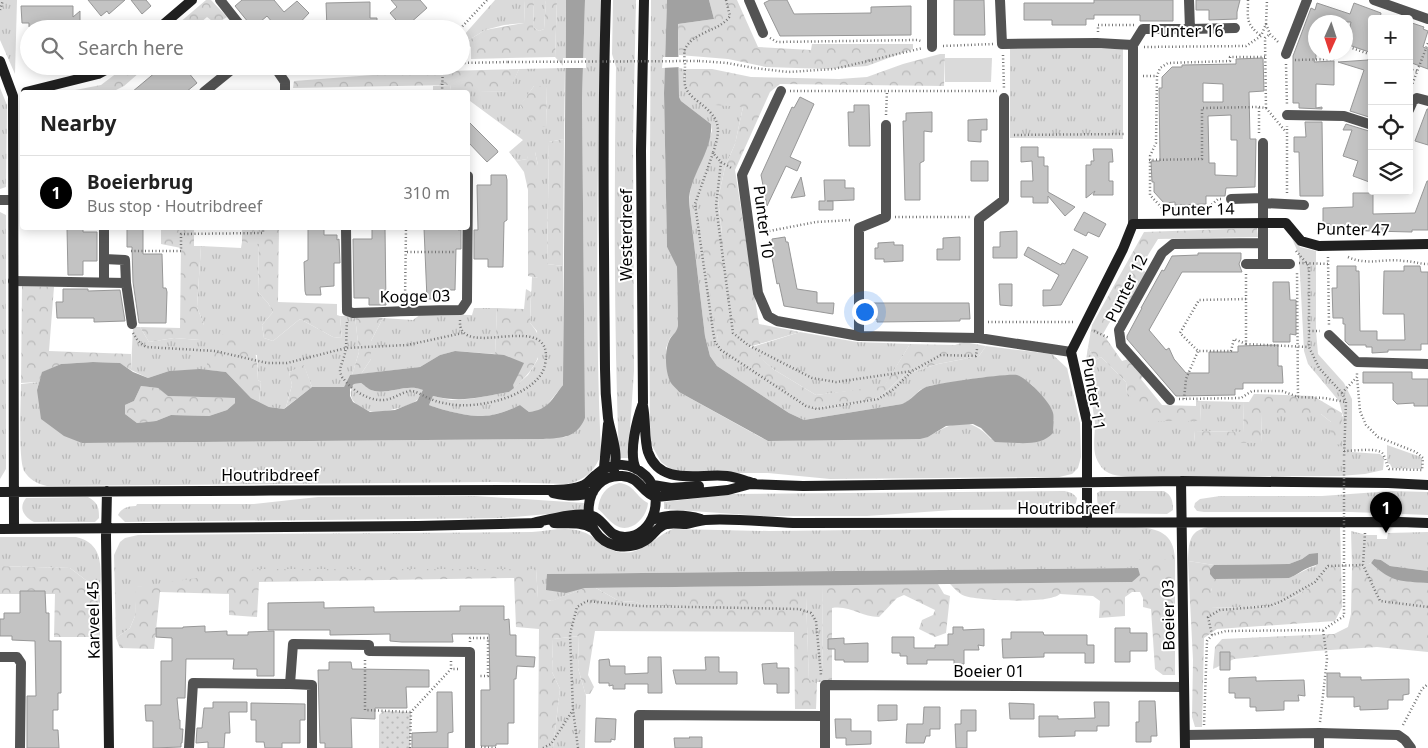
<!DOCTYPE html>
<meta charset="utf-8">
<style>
:root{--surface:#fff;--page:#f2f2f2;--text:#222;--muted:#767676;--line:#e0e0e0;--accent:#000}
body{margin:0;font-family:"Noto Sans",sans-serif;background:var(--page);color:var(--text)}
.controls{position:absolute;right:15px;top:15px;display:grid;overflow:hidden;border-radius:5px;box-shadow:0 2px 12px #0003}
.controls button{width:45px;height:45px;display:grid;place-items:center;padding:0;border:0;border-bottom:1px solid var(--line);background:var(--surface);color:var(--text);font:25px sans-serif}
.compass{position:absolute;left:1308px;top:15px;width:45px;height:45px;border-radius:50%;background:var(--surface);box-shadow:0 2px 12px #0003;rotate:183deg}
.you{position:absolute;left:864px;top:311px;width:18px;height:18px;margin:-12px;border:4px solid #fff;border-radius:50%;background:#1a73e8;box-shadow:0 0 0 8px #1a73e833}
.badge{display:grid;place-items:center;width:32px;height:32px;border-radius:50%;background:var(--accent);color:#fff;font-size:16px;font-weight:700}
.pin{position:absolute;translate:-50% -41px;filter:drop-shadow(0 1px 2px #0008)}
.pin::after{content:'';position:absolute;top:26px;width:18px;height:15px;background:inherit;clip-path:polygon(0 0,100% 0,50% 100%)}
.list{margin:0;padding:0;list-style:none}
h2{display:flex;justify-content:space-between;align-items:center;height:65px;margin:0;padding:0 20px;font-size:21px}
h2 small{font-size:16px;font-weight:400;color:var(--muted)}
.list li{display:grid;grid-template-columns:32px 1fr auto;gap:15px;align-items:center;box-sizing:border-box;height:75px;padding:0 20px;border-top:1px solid var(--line)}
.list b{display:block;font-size:19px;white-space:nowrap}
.list p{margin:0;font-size:16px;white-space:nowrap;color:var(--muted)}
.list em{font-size:16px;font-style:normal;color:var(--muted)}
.icon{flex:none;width:28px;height:28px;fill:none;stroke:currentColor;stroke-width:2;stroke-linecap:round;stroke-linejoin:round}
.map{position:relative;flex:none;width:1428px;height:748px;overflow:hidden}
.search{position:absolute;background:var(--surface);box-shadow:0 2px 12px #0003;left:20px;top:20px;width:450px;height:55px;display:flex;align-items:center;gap:12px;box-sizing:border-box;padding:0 18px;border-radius:28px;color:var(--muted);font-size:19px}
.panel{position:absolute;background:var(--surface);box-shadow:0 2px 12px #0003;left:20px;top:90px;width:450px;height:140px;border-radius:5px}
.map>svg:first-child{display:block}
.grass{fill:url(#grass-tufts);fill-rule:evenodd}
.forest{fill:url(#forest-crowns)}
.park{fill:url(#park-dots)}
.pitch{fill:#dadada}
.water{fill:#a1a1a1;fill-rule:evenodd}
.pier{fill:#fff}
.building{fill:#c3c3c3;stroke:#979797;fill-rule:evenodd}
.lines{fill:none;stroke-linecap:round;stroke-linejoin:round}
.path{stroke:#757575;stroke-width:2.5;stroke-dasharray:1 2.5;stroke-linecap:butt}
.street{stroke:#535353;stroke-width:10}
.secondary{stroke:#202020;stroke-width:10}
.path-bridge{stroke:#757575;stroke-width:2.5;stroke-dasharray:1 2.5;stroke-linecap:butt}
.labels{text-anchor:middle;stroke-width:4;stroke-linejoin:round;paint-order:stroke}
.street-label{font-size:16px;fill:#000;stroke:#fff}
</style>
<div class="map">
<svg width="1428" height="748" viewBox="0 0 1428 748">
<defs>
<pattern id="grass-tufts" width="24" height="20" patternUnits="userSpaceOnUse" patternTransform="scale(1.25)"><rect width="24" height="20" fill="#dadada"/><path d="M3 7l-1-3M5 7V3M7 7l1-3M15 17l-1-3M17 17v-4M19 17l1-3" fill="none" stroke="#b9b9b9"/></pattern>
<pattern id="forest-crowns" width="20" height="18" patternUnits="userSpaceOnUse" patternTransform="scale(1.25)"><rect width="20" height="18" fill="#dadada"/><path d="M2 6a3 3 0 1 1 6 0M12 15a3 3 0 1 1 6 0" fill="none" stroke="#b9b9b9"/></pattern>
<pattern id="park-dots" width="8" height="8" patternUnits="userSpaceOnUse" patternTransform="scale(1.25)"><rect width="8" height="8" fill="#dadada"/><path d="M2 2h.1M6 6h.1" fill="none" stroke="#b9b9b9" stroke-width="1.8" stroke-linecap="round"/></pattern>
</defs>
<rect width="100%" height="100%" fill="#fff"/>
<path class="grass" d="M0 0H17L15 74 0 40Z
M495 0H525L524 23 504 25 485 30 464 43V35Z
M534 0H546L544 29 539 31 533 27Z
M557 0H566L564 139 549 142 547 264 563 266V385L544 409 539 411 529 412 520 405C510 410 494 416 483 416 468 417 442 410 429 405L433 396 451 400 470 399 509 392 528 375 538 359 537 331 530 323 532 277 538 278V165L535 152 529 153 527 159 516 161 509 152 523 140 470 101 468 103V92H433V86L450 85 451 90 508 92 519 69 565 68 555 57ZM534 86H547L546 127 520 106Z
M585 0H601C598 151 594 303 601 454 596 470 584 481 567 484L496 482 47 486C37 484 29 479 24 471 18 458 21 401 21 384L39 382 37 390 82 443 543 439 566 437 585 418 582 99Z
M613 0H636L633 137 634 371 628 458H619C614 328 614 198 616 67L612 54Z
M651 0H667L664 93 667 247 677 267 678 326V330L670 338 666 348 668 376 679 392 760 437 768 441 928 437C953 422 969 415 991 439L1054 421 1052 410 1032 385 1016 375 979 378 929 386 920 390 907 402 902 404 804 420 789 413 717 366 710 356 705 336 689 202 691 185 712 131 711 124 681 101 679 97V68L684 69V79L743 107 735 144 725 167 718 199 722 234 714 307 718 340 813 408 867 402 881 396 904 375 938 364 979 356 986 346 1052 354 1067 368 1080 423 1081 457 1078 468 1072 474 1059 477 830 479 768 473H686L672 470 661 462 651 444 650 424 649 308Z
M1010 49H1123V139L1010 138Z
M0 88 7 105 6 187 0 189Z
M0 212 6 215V469L0 479Z
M1291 236 1300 247 1316 251V331L1318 354 1344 383 1352 399V452L1380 454 1384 458 1383 470 1365 474 1340 476 1134 477C1123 476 1110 477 1102 468 1099 464 1096 459 1095 454 1093 444 1095 433 1095 423 1092 397 1083 373 1088 347L1095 360 1101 357 1126 382 1127 393 1201 421 1200 401 1244 402 1243 432 1195 431 1194 442H1261L1262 414H1321L1331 422 1343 416 1339 401 1308 364 1304 351 1299 255Z
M242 242 259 243 258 292 268 303 273 312 262 325 264 338 273 341 300 319 333 337 342 338 340 316H355L359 352 352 375H350L344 387H312L304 366 289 372 292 385 286 407 284 409 269 407 259 402 261 382 258 380 257 355 207 350V370L169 371 148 378 131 370 133 327H140L149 342 174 338 200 340 204 325 197 307 201 246 241 248Z
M474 308H497L495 354 455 351 440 355 420 367 361 374 371 359V341L383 318 413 320 421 314 472 315Z
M800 332 857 342 910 344 884 387 816 395 773 369 749 348Z
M361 383C364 385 368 389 371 390 387 396 405 383 424 390 422 393 420 397 417 400 410 407 379 414 369 411 356 407 345 397 354 384Z
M1387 445 1421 457 1422 459V469L1392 468 1390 464 1387 463Z
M619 483C634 484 636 497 648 503 647 518 630 535 615 525 609 521 604 514 598 509 599 496 606 486 619 483Z
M1062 491C1069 491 1073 493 1077 498L1076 503 1071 507 1063 509 953 510 867 516H762L664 509V502L732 494Z
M1100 491H1164C1172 495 1173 502 1173 510L1167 514 1105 513C1097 508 1097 502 1097 493Z
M1392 491 1428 492V515L1351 512H1204L1197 511 1194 507 1195 503 1200 499 1220 496H1322Z
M476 496 584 503 583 511 501 518 125 522 118 515C121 508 129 506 136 506L137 504H254L318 497Z
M88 497C98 503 99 507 99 518L95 522H34C24 517 18 508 26 498Z
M1135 527C1158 528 1174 533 1175 559H1135V568L548 574 547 590 585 588 552 601 538 599 536 569 442 570 137 587 135 616 130 628 116 638 114 555 120 542 125 538 138 535 532 532C549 531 567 526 583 532 601 538 607 556 632 552 648 548 658 535 673 529L769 531Z
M1208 527H1340L1341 566H1331L1319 582 1296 596 1274 606 1211 608C1211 597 1209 587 1217 578H1288C1298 575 1306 568 1316 566L1309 554 1302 559 1289 564 1214 565 1188 561C1189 544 1188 531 1208 527Z
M1351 531 1367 535H1377V539H1387L1388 533 1428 532V571L1390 566 1381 560 1374 559C1369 567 1361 566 1352 566Z
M0 537H76C107 544 100 573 100 598L87 581 70 568 0 566Z
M823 585 822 682H817V689V684L809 681 806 598 688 607 645 606 636 602 619 601 596 588Z
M579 636 578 668 586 696 585 748H553L560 689 552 672 553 639Z"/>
<path class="forest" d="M206 0H211L227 17 216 24 207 17 193 29H172Z
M525 0H534L533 27 539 31 544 29 546 0H557L555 57 471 59V47L464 43 485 30 524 23Z
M709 0H737L758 47 811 50 812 44H913V49L867 66 827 69 766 67 728 59 679 55 678 24 714 19Z
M940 54H945L944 86 780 84 770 92 735 170 759 324 800 332 749 347 773 369 816 395 884 386 910 344 955 345 964 342 986 346 979 356 938 364 904 375 881 396 866 402 812 408 722 351 718 340 701 239 722 233 718 199 725 167 735 144 743 107 700 104C689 93 684 85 684 69H712L751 77 839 79 867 77 903 64Z
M126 66H147L124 86 112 92H65L101 85Z
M519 69 509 92 451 91 450 85 293 88 294 81 412 72Z
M534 86H547L546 127H536L520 105Z
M564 139 563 266 547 264 549 142Z
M529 146 535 152 538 165V278L528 276V190L524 172 516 161 527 159Z
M161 228 194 229V246H201L197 307 204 325 209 327V335L200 340 174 338 149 342 140 327 180 328 181 248 161 244Z
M242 228H279L278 302 337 304V315L340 316 342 338 333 337 300 319 273 341 264 338 262 325 273 312 268 303 258 292 259 244 242 242Z
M1257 228 1258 237 1158 239 1140 268 1147 273 1130 303 1121 302 1103 334 1122 361 1132 358 1145 374 1141 379 1162 405 1196 406V400L1200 401 1201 421H1152L1127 393 1126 382 1101 357 1095 360 1088 347 1092 325 1144 232Z
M22 286 54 287 49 351 131 354V370L119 363 93 362 61 364 43 372 39 382 21 383Z
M526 289 531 292 530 323C552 347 534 370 514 388L495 354 497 308 524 309Z
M355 316 383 318 371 341V359L361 374 352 375 359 352Z
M223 334C256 334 257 352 258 380L261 382 259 402 251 398 226 372 207 370V350Z
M304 365 312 387 286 407 292 385 289 372Z
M141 386 158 388 169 396 236 398 235 403 227 410 209 416 171 415 156 421 137 423 125 414V405L134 401Z
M1254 394 1313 396 1342 413 1341 445 1330 443 1331 422 1321 414H1262L1261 443 1194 442 1195 431 1243 432 1244 402H1249Z
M1135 559H1175V675H1163L1155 669 1151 609 1143 607V598L1140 592H1132L1125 597V616L1099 618 1100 601 1093 596 1060 594C1049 604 981 601 965 596 960 595 954 588 950 584L1132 582 1138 569 1135 568Z
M1188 561 1214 565 1210 569 1214 579 1217 578 1211 590 1212 608 1274 606 1296 596 1318 582 1331 566H1341L1342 607 1335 621 1217 629 1204 638 1202 727H1195L1192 717 1193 660Z
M1371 563C1389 580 1405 581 1428 583V652L1377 647 1315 651 1234 659 1213 669 1215 647 1222 639 1334 634 1348 627 1351 614 1352 566H1363Z
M0 566 70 568 87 581 100 598V637H54L55 594H0Z
M257 569H536L538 598 551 601 585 588H596L619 601 636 602 645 606 688 607 692 598H806L809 680 817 684 816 709H795L794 632 595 631 588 675 594 687 590 694H586V696L578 668 579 636 553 639 552 672 560 689 553 748H538L539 629 516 627 514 578 259 582 257 617 229 615V594L160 592 154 649 120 648 116 638 130 628 135 616 136 587Z
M938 584 944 594 950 596 946 633 935 637 919 629 922 620 933 615 935 610 904 595 897 598 879 617C861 617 850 605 832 608V682H822L823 585Z"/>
<path class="park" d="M383 711 411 712 410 748H379V715Z"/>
<path class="pitch" d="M945 58H992L991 82H945Z"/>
<path class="water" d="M566 0H585L582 99 585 418C577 438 562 438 543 439L82 443 64 436 41 419 37 390 42 372 61 364 93 362 120 363 133 372 148 378 169 371 200 369 226 372 251 398 269 407 284 409 312 387H344L350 375 420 367 440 355 455 351 504 355 524 363 513 385 514 388 509 392C480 397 462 403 433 396L429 405C442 410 469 417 483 416 495 416 510 410 520 405L529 412C548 410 552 399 563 385ZM361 383C364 385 368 389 371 390 388 396 405 383 423 390L417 401 395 410 370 412 353 402 350 396V389L354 384ZM141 386 158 388 168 396 235 398V403L227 410 209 416 171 415 156 421 137 423 125 414V405L134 401Z
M667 0H709L714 19 678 24 679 97 681 101 711 124C713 152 689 175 689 202L705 336 710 356 717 366 789 413 804 420 902 404C912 400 917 391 926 387 938 383 1008 373 1017 375 1027 378 1049 401 1052 410 1055 416 1053 426 1053 433 1040 448 1014 442 995 442L981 428 973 424 946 426 928 437 920 439 768 441 679 392C677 389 673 386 671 383 665 373 664 350 670 339 673 334 677 332 678 326L677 267 667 247 664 93Z
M1318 553V564C1316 565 1313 566 1310 567 1302 570 1297 575 1289 578L1214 579 1210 574V569L1214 565 1289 564 1302 559 1309 554Z
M1374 559 1381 560 1390 566 1428 571V583C1401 581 1392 583 1371 563Z
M1138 568 1140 575 1132 582 585 588 566 593 546 590 547 574Z"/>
<path class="pier" d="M663 57H681V67L662 68Z
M563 58H586V68H563Z"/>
<path class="building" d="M88 0H125L109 14 107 11 101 16Z
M131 0H146L151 6 142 14Z
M242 0H274L284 12 297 1 309 13 294 29H278L267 16 253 28 235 6Z
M391 0H420L427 8 409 24 406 21 401 26 390 13 397 7Z
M770 0H787L794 14 871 13V7L911 6V35L780 36 764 3Z
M954 0H984L985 35H954Z
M1094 0H1173V21H1140V15H1094V19H1086V25H1052V20H1024V3H1094Z
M1196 0H1240L1237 12V19L1209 20V10H1196Z
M370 2V18H377V29H327L326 3Z
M1317 3 1350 14 1354 3 1381 13 1380 19H1372V53L1346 44 1351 22H1316V57L1314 62 1334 61V85L1316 84V108L1322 107V109L1299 108V103H1293V56L1311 8 1315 10Z
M21 6H73V17L80 11V26L29 27V23H22Z
M1409 22 1424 27 1423 29 1428 31 1423 47 1428 49V69L1409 62Z
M1370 54H1372V118L1350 111 1364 70 1338 62 1368 60Z
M1263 58 1264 91 1249 92 1250 139H1256L1255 187 1226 188 1225 196H1206V204L1175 205V202L1164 203 1154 192V182H1152L1151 161H1160L1159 88H1162V77L1172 67H1182V65L1236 64V59ZM1203 83 1223 84V102H1203ZM1231 115V140H1237V176L1215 175V163H1209L1208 116Z
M163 66H195L188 72 197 83 186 92H132Z
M800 97 814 104 790 157 801 162 797 171 786 166 767 206 761 175 792 107 794 108Z
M854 105H869L870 146H849L848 112H854Z
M1427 109H1428V145L1415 141Z
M932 112V132L924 131V161L920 163V200H905L903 121H906V113Z
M987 119V130H981V142L968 141V120Z
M468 121 497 150 498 152 487 162 468 142Z
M1305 122H1322L1323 196H1300L1299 152H1294V137H1306Z
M1346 124 1372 132V183L1353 176 1358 161 1343 156 1352 130H1343Z
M1021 147H1038V157H1044V166H1048V192L1075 207 1065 216 1048 196V203H1033V197H1021V181H1033L1032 161 1021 162Z
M1093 149H1112L1113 162H1109V181H1113V195H1093L1095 191 1086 198V165H1091V161H1094Z
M971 161H988V181H971Z
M491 175H506L507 180V220L504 222 503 267H488V259H474V230H478L477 185H491Z
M801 177 805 196 791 198Z
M824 180H845V188H854V200L827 201H833V210H819V201H825Z
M1427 181H1428V230H1412V232L1330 230V224H1323V208L1353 207V193H1373V214L1415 213Z
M1084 212 1106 224 1099 237 1088 232 1086 236 1074 230Z
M67 228H83V232H97V261H83V275H68Z
M127 228H143V254H162L163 288H166L167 292 166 323H139L133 282 132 247H127Z
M308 228H324V235H337V240L339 239 340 263H334V286L320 287 321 295H306L305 291 304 262 308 260Z
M372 228H385L386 305H369V298H354L353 239H372Z
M424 228H458V230H461V249H456L455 290H441V299H427Z
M1017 231V258H993V247H1000V232Z
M785 237 786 242H788L797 289 817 292V303H834L833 314 784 306 779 283 777 284 771 252H773L772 239Z
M960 237V260H937V249H943V238Z
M894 242V245H903V261L884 262V259H875V248H878V243Z
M1028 247 1061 265 1062 263 1065 264 1073 249 1088 257 1061 305 1043 306V290H1051L1059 275 1024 255Z
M1198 253H1241V259L1239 264 1242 272H1182L1149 330 1166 350 1169 348 1174 359 1186 373H1209V352H1238V346L1278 345V366H1282L1283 383H1243V389H1235V395L1176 396 1127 339V336L1142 308H1141L1162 270 1164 271 1172 256 1198 255Z
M1337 266H1356V271H1359L1360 331H1377V340H1405L1404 314H1383L1384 271H1404V266H1420L1421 272H1428V344H1421V350H1388V352L1372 353V347H1366V345H1349L1345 341V324H1343V318H1333L1332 288H1337Z
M1273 282H1289L1290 300H1296V335L1290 334V342H1273Z
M999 284H1012V306L1000 305Z
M63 289H88V291L120 290 125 321 94 322V318H57L56 302H63Z
M872 303H969L970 319H960V321L877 322V319L872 320Z
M1363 372H1412V379H1428V406H1414V403L1397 404 1393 400V383H1363Z
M20 591H45L46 613H49V641H61V693H58V710H53V730H58L59 748H27V696H36L35 641 12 640V636H0V619H4V613H20Z
M324 602V608L374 607V612L460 611V606H504V620L509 619 510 635H516V656L535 657 534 667 517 666 516 679H514V723H508V744H496V746H481V690H490L489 634H452L453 642H402L390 641V634L330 635V630H268V603Z
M205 626V632L227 631V635H248V632L274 631V676H257V669H233L234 659H186L185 698H177L179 720H180V729H183L182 743H181V747L153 748V721H146L145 705H161V661H172V638L156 637V628H183V627Z
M953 627H963V630L984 629V646L978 645 979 650H964V664H954V660H927V664H907V656H900V653H892V637H914V648H935V645H948V634H953Z
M1115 628H1130V633H1147V651H1130V662H1115Z
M1011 632H1043L1044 635H1087V645H1094V663H1085V653H1044V657L1003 658 1002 639H1011Z
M844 638V644L868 643V662H844V660H835V649H828V639Z
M1220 652H1230V670H1220Z
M648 657H661L662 693H648V684H625V689H613V685L609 686V683H599V660L609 659 610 666H625V674L648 673Z
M705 657H719V672H737V684H676L673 670H706Z
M329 662H351L352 669 429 670V687H406L407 708H375V719L351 718 352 748H325V743H320L318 670H329Z
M777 663V668H789V693H777V684H764L762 664Z
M1327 673H1340V677H1361V680L1409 679V694L1403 695V700H1388V709L1360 710V706L1354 707V697H1327Z
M1256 677V681L1304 680 1305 696 1298 695 1299 701H1284V710L1256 711V707H1250V698H1235V693H1229V678Z
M437 692H452L453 732 448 733V748H412V733L437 732Z
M1139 701H1155L1157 736H1151V742H1136V722H1139Z
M213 702H247V712H229L230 733H225L224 748H208V742L196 743 197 728H202L204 708H213Z
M1094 702H1109V726H1097V731H1075V736L1039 737V716H1058V719L1095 718Z
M251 703 305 704V720H300V743H282V748H265L264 742H256V720H251Z
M1009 703 1034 704V719H1010Z
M878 705H897V720L878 721Z
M924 707H940V729H930V736H926L924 743H906L907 724H923Z
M961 710H976V731H967V748H956L955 724H961Z
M596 718 616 719 615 740 611 739V742H595Z
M835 719H851V731H871V744L846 745V738H836Z
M689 737H702V748H675L674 738H690Z"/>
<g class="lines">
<path class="path" d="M726 0 730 16C720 31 696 31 686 47 683 52 685 60 685 66 685 72 684 80 685 85 686 91 692 97 696 100 720 118 722 126 713 153L721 162 716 206 733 333 748 345 812 378 836 382 912 371
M1248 0C1248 19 1245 23 1261 36
M0 10 3 0
M1266 24 1270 34 1279 43
M460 29 487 0
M1098 32V25H1134
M770 38 777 42 917 40 921 41
M943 46 993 44
M1346 46 1372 55
M1144 47 1246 46 1261 36 1266 24 1267 0
M461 50 466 63
M1003 55 1004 89
M1295 60 1335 59 1338 52
M699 61 727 63 754 68 788 72 834 69 923 48
M461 63 508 62
M1286 64 1287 106
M1409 69 1417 71
M291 70 341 72 411 66
M246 71 265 70
M1143 76H1157
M1410 90 1428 43
M790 91H997
M442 92 443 66
M1266 108 1286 132
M886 115 887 91
M1259 133V107
M1014 135 1124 134
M713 153 695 204 713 331 715 342 721 350 806 406 817 409 878 399 894 389 912 371 941 355 976 356 977 349
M1149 160 1202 159V108L1259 107 1266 108 1265 38 1270 34
M721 162 733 169
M1287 193V126
M1221 199H1218L1208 208H1162L1150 195V156L1156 143 1157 76 1160 68 1168 63 1230 61V57H1265
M895 217H970
M759 233 816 222 852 220
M131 251H181V234L263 233V228
M1296 251 1309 266V347L1319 368 1342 393 1346 402 1344 458
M407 252H456
M1328 257 1329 326
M1348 257C1368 266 1383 258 1404 261 1412 261 1419 264 1428 264
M1299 263 1329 264
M1246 274V344L1309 347
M405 301 406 228
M347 322C346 332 347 343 345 353 344 359 340 366 340 371 340 372 342 378 343 378 352 391 373 404 389 399 396 397 403 392 410 391 418 391 424 397 431 399 437 402 443 403 449 404 476 410 538 396 545 365 557 305 457 364 460 320
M988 322H1075
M1094 331 1109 338
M1309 331H1320
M133 333 138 341 146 347 215 351 267 363H287L346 348 407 345 463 333
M1246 344 1234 339 1231 351H1198L1180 333 1199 300 1246 299
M1342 393 1357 377V371
M1298 397 1324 398 1346 402
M1179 399 1241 398 1252 391H1282L1298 397 1297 272
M1184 399 1186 379 1198 351
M1344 451C1353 451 1379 447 1383 454 1386 459 1386 464 1389 469L1422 470 1423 458 1416 452 1378 437 1366 425 1360 411 1357 377
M1365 533 1363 565 1380 601 1428 607
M1212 635 1208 617 1220 610 1269 606 1280 602 1315 582 1328 566 1363 565
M470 642V638H488V676H479
M365 660V710L411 712
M451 661V669H459
M1320 722 1327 659 1323 630
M1204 725 1207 641 1212 635 1226 631 1323 630 1344 616V591
M1403 725 1422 689 1428 684
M481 747 496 748
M410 748 411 712 451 669
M543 748 551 744 573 710
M578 748 573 710 570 634 577 607 587 601 639 606 799 609 811 613 816 621 821 675"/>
<path class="street" d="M220 0 243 29
M749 0 763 33
M932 0V47
M1000 0 1002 44 1097 43 1133 45
M1374 0 1428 19
M1190 29 1235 28
M1133 45V224
M1133 45 1143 29H1190L1189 0
M1286 54 1307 0
M274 66 285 82V92
M781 91 742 175 758 293 768 316 777 321 859 336 979 338 1071 352
M204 92 236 66
M1409 110 1413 101 1417 98 1428 101
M1287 115 1344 116 1372 125
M1231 199 1263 198
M0 200H13
M1263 203 1304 205
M346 228 347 311 353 313C389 312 425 310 461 310L467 301 468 176
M104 259 125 260 126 283 132 324
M1263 263V143
M1246 264H1290
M13 281 126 283
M104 283V228
M1329 335 1357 362 1428 364
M859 336V228L886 217V125
M979 338V219L1004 200V98
M1170 400 1121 345 1119 330 1162 253 1173 244 1263 243
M0 657H17L21 663 20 748
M290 684 312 685V748
M1319 733V748
M1185 735 1319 733 1398 735 1405 740 1411 748
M189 748 193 683 290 684 293 644 369 645V651L470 652V748
M639 748V715L825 716
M825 748V685L1183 687"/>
<path class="secondary" d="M606 0C602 123 604 246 605 369 605 385 606 402 608 418 611 435 619 453 614 470
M158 29 192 0
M0 61 13 96 14 529
M26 92 98 74 113 66
M643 406C646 421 644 439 648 452 660 487 700 473 727 476 736 477 745 481 753 483
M604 468 608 424
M636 469C628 453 637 419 643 403L641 151 644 0
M1181 481 1185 748
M754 483 728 490 656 497C641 493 641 477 622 476 581 473 576 537 617 546 629 548 643 545 652 535 657 530 659 526 667 524 673 523 680 524 686 524 692 523 698 521 705 520 733 518 764 522 793 523L1400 522 1428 523
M748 484 803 486 1181 481 1388 483 1428 485
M653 485 671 488 699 486
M107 491 106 537 109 748
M0 492C180 492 359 489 539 490 552 490 572 491 584 485 590 482 592 477 597 474 612 461 632 462 646 476 665 495 655 536 625 537 608 537 607 524 595 517 581 510 547 520 533 523
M553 493C568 496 579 497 593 492
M651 520C668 514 684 514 701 519
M554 523C567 524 581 521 592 528
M1087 523V422L1071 352 1123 249 1133 224 1286 223 1301 241 1319 246 1428 244
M0 529 418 526 540 523"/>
<path class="path-bridge" d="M508 62 699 61
M1344 591V458"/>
</g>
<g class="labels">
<g class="street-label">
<text x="1187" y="37">Punter 16</text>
<text transform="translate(1198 209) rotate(-1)" y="6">Punter 14</text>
<text transform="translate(764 222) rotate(83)" y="6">Punter 10</text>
<text transform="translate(1353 229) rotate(1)" y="6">Punter 47</text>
<text transform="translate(626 235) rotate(-90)" y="6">Westerdreef</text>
<text transform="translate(1126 288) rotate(-63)" y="6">Punter 12</text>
<text transform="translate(415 296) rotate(-1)" y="6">Kogge 03</text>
<text transform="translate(1094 394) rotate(80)" y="6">Punter 11</text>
<text x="270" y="481">Houtribdreef</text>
<text x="1066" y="514">Houtribdreef</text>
<text transform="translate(1168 615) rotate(-91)" y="6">Boeier 03</text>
<text transform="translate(93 620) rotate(-91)" y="6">Karveel 45</text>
<text x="989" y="677">Boeier 01</text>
</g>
</g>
</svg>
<div class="controls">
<button>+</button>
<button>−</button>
<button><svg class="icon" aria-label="locate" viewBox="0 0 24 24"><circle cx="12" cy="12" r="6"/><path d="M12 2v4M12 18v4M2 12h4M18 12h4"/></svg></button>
<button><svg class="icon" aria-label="layers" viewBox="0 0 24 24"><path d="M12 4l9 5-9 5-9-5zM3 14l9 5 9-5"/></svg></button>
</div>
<svg class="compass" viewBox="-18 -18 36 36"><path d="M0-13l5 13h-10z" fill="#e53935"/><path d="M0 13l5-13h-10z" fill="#767676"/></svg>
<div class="you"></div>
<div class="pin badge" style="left:1386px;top:533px">1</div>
<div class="search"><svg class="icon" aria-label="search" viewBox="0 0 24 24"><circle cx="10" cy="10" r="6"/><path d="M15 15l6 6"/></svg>Search here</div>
<section class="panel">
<h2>Nearby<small></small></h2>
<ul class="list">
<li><span class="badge">1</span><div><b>Boeierbrug</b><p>Bus stop · Houtribdreef</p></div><em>310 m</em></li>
</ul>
</section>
</div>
